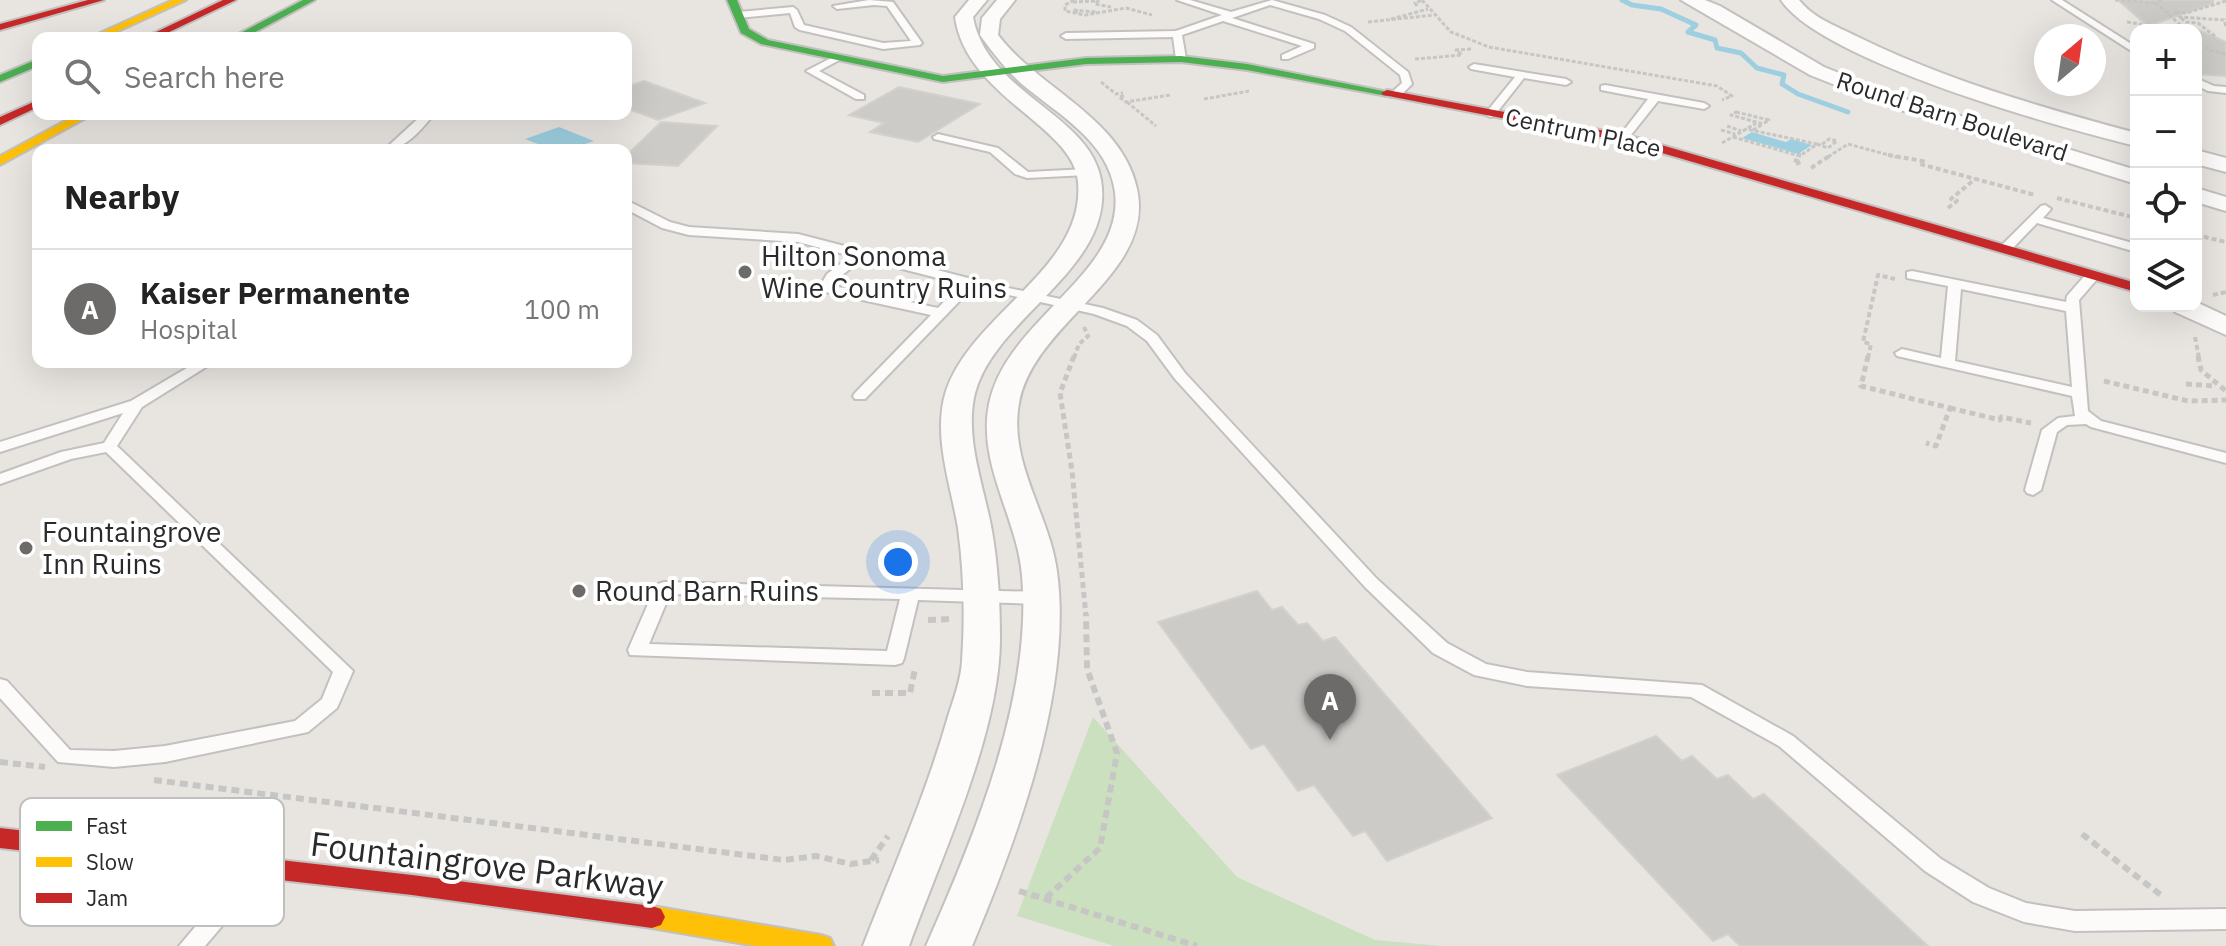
<!DOCTYPE html>
<meta charset="utf-8">
<style>
:root{--surface:#fff;--page:#f2f2f2;--text:#222;--muted:#767676;--line:#e0e0e0;--accent:#6c6b6a}
body{margin:0;font-family:"IBM Plex Sans",sans-serif;background:var(--page);color:var(--text)}
.controls{position:absolute;right:24px;top:24px;display:grid;overflow:hidden;border-radius:16px;box-shadow:0 8px 32px #0002}
.controls button{width:72px;height:72px;display:grid;place-items:center;padding:0;border:0;border-bottom:2px solid var(--line);background:var(--surface);color:var(--text);font:40px sans-serif}
.compass{position:absolute;left:2034px;top:24px;width:72px;height:72px;border-radius:50%;background:var(--surface);box-shadow:0 8px 32px #0002;rotate:29deg}
.you{position:absolute;left:898px;top:562px;width:28px;height:28px;margin:-20px;border:6px solid #fff;border-radius:50%;background:#1a73e8;box-shadow:0 0 0 12px #1a73e833}
.badge{display:grid;place-items:center;width:52px;height:52px;border-radius:50%;background:var(--accent);color:#fff;font-size:26px;font-weight:700}
.pin{position:absolute;translate:-50% -66px;filter:drop-shadow(0 2px 4px #0008)}
.pin::after{content:'';position:absolute;top:42px;width:28px;height:24px;background:inherit;clip-path:polygon(0 0,100% 0,50% 100%)}
.list{margin:0;padding:0;list-style:none}
h2{display:flex;justify-content:space-between;align-items:center;height:104px;margin:0;padding:0 32px;font-size:34px}
h2 small{font-size:26px;font-weight:400;color:var(--muted)}
.list li{display:grid;grid-template-columns:52px 1fr auto;gap:24px;align-items:center;box-sizing:border-box;height:120px;padding:0 32px;border-top:2px solid var(--line)}
.list b{display:block;font-size:30px;white-space:nowrap}
.list p{margin:0;font-size:26px;white-space:nowrap;color:var(--muted)}
.list em{font-size:26px;font-style:normal;color:var(--muted)}
.icon{flex:none;width:44px;height:44px;fill:none;stroke:currentColor;stroke-width:2;stroke-linecap:round;stroke-linejoin:round}
.map{position:relative;flex:none;width:2226px;height:946px;overflow:hidden}
.search{position:absolute;background:var(--surface);box-shadow:0 8px 32px #0002;left:32px;top:32px;width:600px;height:88px;display:flex;align-items:center;gap:20px;box-sizing:border-box;padding:0 28px;border-radius:16px;color:var(--muted);font-size:30px}
.panel{position:absolute;background:var(--surface);box-shadow:0 8px 32px #0002;left:32px;top:144px;width:600px;height:224px;border-radius:16px}
.map>svg:first-child{display:block}
.green{fill:#cbe0be}
.water{fill:#9dcfe1}
.lines{fill:none;stroke-linecap:round;stroke-linejoin:round}
.stream{stroke:#9dcfe1;stroke-width:5}
.building{fill:#cdcbc8;stroke:#d3d1cd;stroke-width:2}
.lane-casing{stroke:#c2c1c0;stroke-width:4}
.street-casing{stroke:#c2c1c0;stroke-width:4}
.fast-casing{stroke:#c2c1c0;stroke-width:4}
.slow-casing{stroke:#c2c1c0;stroke-width:4}
.jam-casing{stroke:#c2c1c0;stroke-width:4}
.path-far3{stroke:#c6c6c5;stroke-width:3;stroke-dasharray:4 2;stroke-linecap:butt}
.path-far2{stroke:#c6c6c5;stroke-width:4;stroke-dasharray:5 3;stroke-linecap:butt}
.path-far1{stroke:#c6c6c5;stroke-width:5;stroke-dasharray:6 4;stroke-linecap:butt}
.path{stroke:#c6c6c5;stroke-width:6;stroke-dasharray:8 5;stroke-linecap:butt}
.lane{fill:#fcfbfa;fill-rule:evenodd}
.street{fill:#fcfbfa;fill-rule:evenodd}
.fast{fill:#4caf50;fill-rule:evenodd}
.slow{fill:#ffc107;fill-rule:evenodd}
.jam{fill:#c62828;fill-rule:evenodd}
.poi-dot{fill:#6c6b6a;stroke:#fff;stroke-width:3}
.labels{text-anchor:middle;stroke-width:8;stroke-linejoin:round;paint-order:stroke}
.far-street-label{font-size:24px;fill:#2a2a2a;stroke:#fff}
.poi-label{font-size:28px;fill:#2a2a2a;stroke:#fff;text-anchor:start}
.near-street-label{font-size:34px;fill:#2a2a2a;stroke:#fff}
.key{fill:#fff;stroke:#bfbfbf;stroke-width:2}
.key-label{font-size:22px;fill:#2a2a2a}
</style>
<div class="map">
<svg width="2226" height="946" viewBox="0 0 2226 946">
<rect width="100%" height="100%" fill="#e8e5e1"/>
<path class="green" d="M1093 717 1237 877 1375 940 1442 946H1114L1017 916Z"/>
<path class="water" d="M559 127 594 141C563 152 555 151 525 139Z
M1752 132 1786 142 1791 139 1812 145 1798 154 1742 138Z"/>
<g class="lines">
<path class="stream" d="M1622 0 1632 5 1661 9 1696 25 1688 32 1715 40 1717 48 1741 53 1757 68 1784 75 1782 84 1798 94 1848 112"/>
</g>
<path class="building" d="M2118 0H2213V3L2148 26Z
M2196 29 2226 42V76L2196 74Z
M644 81 705 103 658 120 626 108V87Z
M899 87 980 104 918 142 870 132 884 123 849 115Z
M661 122 717 126 678 166 626 163V156Z
M1257 591 1272 610 1282 607 1298 625 1307 623 1323 641 1335 637 1492 818 1387 861 1365 831 1353 836 1314 785 1298 791 1264 744 1251 749 1158 622Z
M1656 736 1682 761 1692 756 1717 779 1728 775 1753 799 1764 794 1928 946H1740L1728 934 1713 941 1557 775Z"/>
<g class="lines">
<g class="lane-casing">
<path id="lane" d="M869 0 893 2 922 43 920 45 883 49 800 30 795 27 790 13 738 18 734 15 738 12 793 7 797 10 804 25 883 43 911 41 887 6 874 5 837 9 833 6Z
M1177 0H1190L1231 12 1272 0 1325 15 1351 27 1408 72 1412 84 1399 97H1391V93L1402 83 1400 75 1345 31 1319 19 1270 5 1232 18 1314 44V48L1288 59H1282V55L1302 46 1223 21 1182 35 1186 59 1181 62 1176 59 1173 37 1066 39 1061 36 1066 33 1176 31 1222 15Z
M2052 0H2062L2136 47V54Z
M835 56 843 58 819 71 864 95V99H856L806 71Z
M1474 64 1566 79 1571 82 1566 85 1524 78 1494 116 1490 117 1485 114 1515 77 1471 69 1469 67Z
M2196 78 2214 86 2226 87V93L2208 91 2196 85Z
M1605 85 1704 103 1709 106 1704 109 1658 101 1627 140 1623 141 1618 138 1648 99 1601 90V86Z
M423 114H434C421 130 405 150 384 150Z
M938 134 998 148 1028 172 1087 169 1093 172 1087 175 1027 178 1015 174 990 152 934 139 933 137Z
M626 200 670 222 689 227 798 234 999 286 1103 308 1137 320 1157 335 1185 373 1377 579 1447 643 1486 664 1527 672 1702 685 1793 736 1941 859 1989 888 2026 903 2075 911 2226 909V929L2075 931 2024 922 1973 902 1925 871 1779 746 1691 697 1527 686 1474 675 1433 653 1365 587 1175 379 1147 341 1127 326 1094 314 973 287 865 399H855L853 396 855 393 931 315 821 291 819 288 827 274 851 256 798 242 689 235 662 228 626 209ZM863 259 961 284 938 308 834 286 837 279Z
M2045 205 2051 209 2043 218 2136 244V252L2037 223 2009 252H2001V246L2041 206Z
M1912 271 2066 302 2067 296 2088 272H2098V278L2079 300 2088 411 2101 421 2226 453V463L2091 427 2086 424 2067 425 2057 432 2041 490 2033 495 2027 493 2025 490 2042 430 2058 418 2075 416 2072 396 1897 356 1895 353 1902 349 1941 358 1948 286 1907 278V272ZM1961 289 2066 311 2072 387 1955 361Z
M197 362H214L142 407 117 446 353 671 337 708 308 732 165 762 114 767 58 762 0 698V679L7 681 70 750 114 751 165 746 295 721 322 699 333 672 106 452 71 459 0 484V474L61 452 104 443 123 413 0 452V442L131 401Z
M664 582 1041 592 1047 594 1050 598 1047 602 1041 604 918 600 904 658 902 663 895 665 630 655 628 650 655 588 658 584ZM670 594 900 599 887 651 649 644Z
M253 865 261 868 264 874 261 880 205 946H179L245 868Z"/>
</g>
<g class="street-casing">
<path id="street" d="M969 0H987L973 17C987 94 1090 114 1101 180 1116 268 995 316 975 393 964 438 984 486 992 531 998 566 1000 603 1000 639 1000 733 941 857 909 946H863C892 871 925 797 947 720 953 700 961 681 962 661 965 617 964 572 958 528 951 485 932 435 946 391 972 313 1086 268 1078 182 1074 126 966 97 955 17Z
M997 0H1015L1000 19 998 35C1039 89 1122 118 1137 189 1156 275 1034 321 1019 403 1008 463 1050 515 1057 572 1073 689 1017 839 972 946H926C974 838 1033 695 1022 575 1017 517 977 464 989 404 1006 319 1125 274 1115 192 1108 141 1059 115 1023 85 1006 70 993 53 980 35L982 18Z
M1681 0H1705L1720 6 1824 67 1902 98 2136 170V184L1888 106 1810 75Z
M1781 0H1799C1813 18 1836 26 1856 36 1945 80 2040 107 2136 133V146C2061 128 1821 61 1781 0Z
M2196 150 2226 158V172L2196 164Z
M2196 188 2226 197V211L2196 202Z
M2196 302 2226 316V335L2175 312 2171 306H2196Z"/>
</g>
<g class="fast-casing">
<path id="fast" d="M303 0H315L244 38H231Z
M727 0H737L749 29 768 40 943 76 1086 58 1181 56 1247 64 1393 93 1387 96 1247 70 1181 62 1086 64 943 82 761 44 741 33Z
M38 59V66L0 82V75Z"/>
</g>
<g class="slow-casing">
<path id="slow" d="M173 0H186L103 38H89Z
M78 114H93L0 165V156Z
M652 906 821 935 830 938 834 946H756L652 928 643 925 639 917 643 909Z"/>
</g>
<g class="jam-casing">
<path id="jam" d="M88 0H104L0 30V24Z
M223 0H236L161 36 152 34Z
M1387 90 1627 135 2136 283V292L1621 141 1383 95 1381 93Z
M38 100V107L0 125V117Z
M0 828 412 875 652 906 661 909 665 917 661 925 652 928 412 895 0 848Z"/>
</g>
<path class="path-far3" d="M1074 0 1065 5V11L1085 15 1126 8 1152 15
M1422 0 1451 32 1489 47 1717 86 1732 96 1722 100
M2115 0 2156 3
M2162 0 2156 3 2186 30
M2226 1 2186 13 2174 12 2180 17 2224 20 2226 27
M1073 2 1098 1 1095 4 1111 7
M1417 6 1415 3 1423 0
M1078 12 1073 10 1096 12
M2181 18 2186 22 2198 23 2216 37
M1391 19 1428 9
M1368 22 1434 15
M2127 22 2178 30
M2196 39 2209 50 2226 54
M1415 59 1462 55 1456 50 1471 49
M1101 82 1116 94 1123 93
M1124 96 1119 97 1126 102 1170 95
M1204 99 1249 91
M1127 102 1156 126
M1736 112 1769 120 1763 124 1731 115Z
M1727 126 1741 131
M1721 130 1735 134
M1753 130 1763 124
M1733 137 1800 156 1817 144 1746 129
M1722 143 1755 124 1752 123
M1817 144 1828 148 1837 141 1829 139 1821 145
M1828 157 1848 144 1896 157"/>
<path class="path-far2" d="M1797 155H1801
M1888 155 1923 161 1920 164 2035 195
M1794 160 1801 162 1796 164
M1811 168 1831 155
M2057 198 2136 218
M1948 208 1957 201 1951 199 1975 179
M2196 235 2226 242
M2213 295 2226 292
M2195 337 2199 358
M1074 358 1079 344 1088 336 1084 327
M1868 358 1871 344 1863 342 1878 275 1895 279"/>
<path class="path-far1" d="M1074 356 1060 393 1072 471 1086 616
M1868 356 1861 386 1950 408 1936 446 1926 443
M2198 356 2201 370 2226 391
M2104 381 2188 401 2226 400
M2186 384 2215 386
M1950 408 2000 420 2001 417 2031 423"/>
<path class="path" d="M928 620 950 619
M872 693H910L915 669
M0 762 45 767
M154 780 784 860 816 856 851 864 879 860
M2082 834 2162 896
M871 860 888 836
M1019 891 1197 946
M1046 898 1100 848 1117 753 1087 669 1086 614"/>
<use href="#lane" class="lane"/>
<use href="#street" class="street"/>
<use href="#fast" class="fast"/>
<use href="#slow" class="slow"/>
<use href="#jam" class="jam"/>
</g>
<g class="poi-dot">
<circle cx="745" cy="272" r="8"/>
<circle cx="26" cy="548" r="8"/>
<circle cx="579" cy="591" r="8"/>
</g>
<g class="labels">
<g class="far-street-label">
<text transform="translate(1952 117) rotate(18)" y="8">Round Barn Boulevard</text>
<text transform="translate(1583 133) rotate(12)" y="8">Centrum Place</text>
</g>
<g class="poi-label">
<text x="761" y="266">Hilton Sonoma<tspan x="761" dy="32">Wine Country Ruins</tspan></text>
<text x="42" y="542">Fountaingrove<tspan x="42" dy="32">Inn Ruins</tspan></text>
<text x="595" y="601">Round Barn Ruins</text>
</g>
<g class="near-street-label">
<text transform="translate(487 865) rotate(7)" y="12">Fountaingrove Parkway</text>
</g>
</g>
<rect x="20" y="798" width="264" height="128" rx="12" class="key"/>
<rect x="36" y="821" width="36" height="10" fill="#4caf50"/>
<rect x="36" y="857" width="36" height="10" fill="#ffc107"/>
<rect x="36" y="893" width="36" height="10" fill="#c62828"/>
<g class="key-label">
<text x="86" y="834">Fast</text>
<text x="86" y="870">Slow</text>
<text x="86" y="906">Jam</text>
</g>
</svg>
<div class="controls">
<button>+</button>
<button>−</button>
<button><svg class="icon" aria-label="locate" viewBox="0 0 24 24"><circle cx="12" cy="12" r="6"/><path d="M12 2v4M12 18v4M2 12h4M18 12h4"/></svg></button>
<button><svg class="icon" aria-label="layers" viewBox="0 0 24 24"><path d="M12 4l9 5-9 5-9-5zM3 14l9 5 9-5"/></svg></button>
</div>
<svg class="compass" viewBox="-18 -18 36 36"><path d="M0-13l5 13h-10z" fill="#e53935"/><path d="M0 13l5-13h-10z" fill="#767676"/></svg>
<div class="you"></div>
<div class="pin badge" style="left:1330px;top:740px">A</div>
<div class="search"><svg class="icon" aria-label="search" viewBox="0 0 24 24"><circle cx="10" cy="10" r="6"/><path d="M15 15l6 6"/></svg>Search here</div>
<section class="panel">
<h2>Nearby<small></small></h2>
<ul class="list">
<li><span class="badge">A</span><div><b>Kaiser Permanente</b><p>Hospital</p></div><em>100 m</em></li>
</ul>
</section>
</div>
